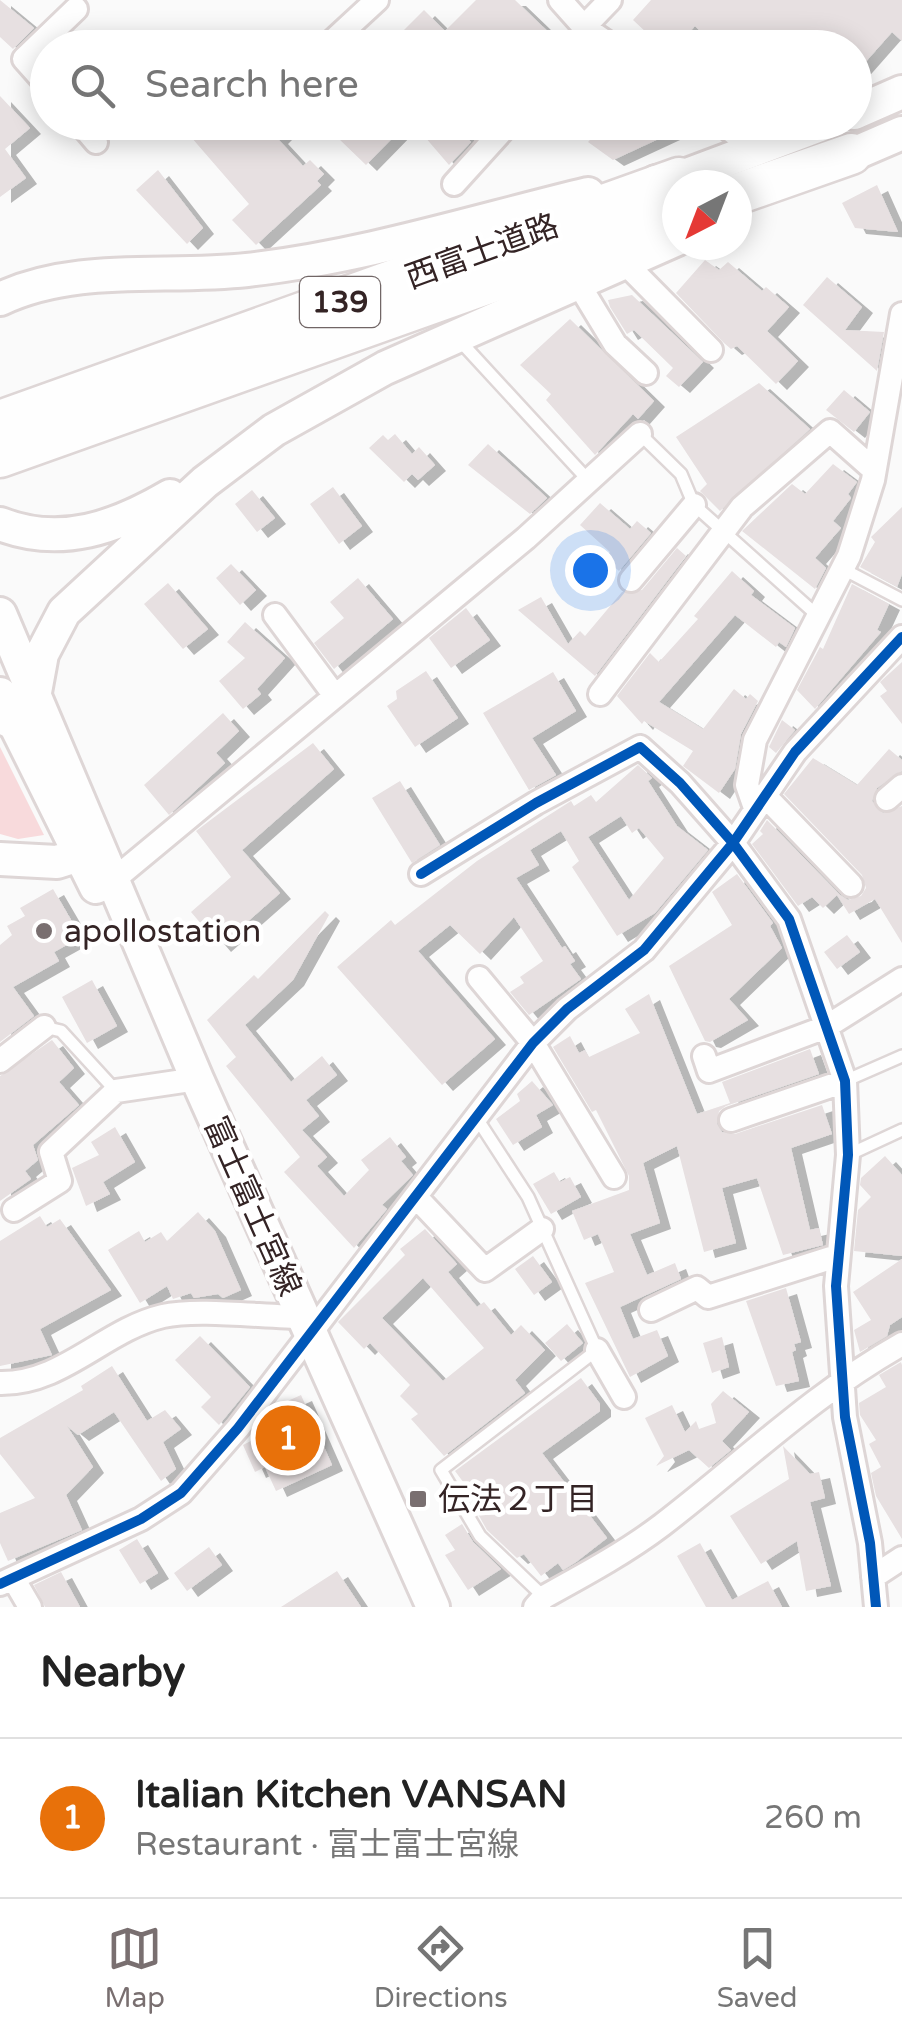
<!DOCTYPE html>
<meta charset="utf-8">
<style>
:root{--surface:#fff;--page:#f6f6f6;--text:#222;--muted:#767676;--line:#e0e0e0;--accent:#796f70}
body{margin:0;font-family:"Varela Round","Noto Sans JP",sans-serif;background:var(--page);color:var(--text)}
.compass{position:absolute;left:662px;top:170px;width:90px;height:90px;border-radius:50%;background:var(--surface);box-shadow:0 5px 25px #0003;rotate:222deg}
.you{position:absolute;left:590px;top:570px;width:35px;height:35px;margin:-25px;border:8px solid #fff;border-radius:50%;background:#1a73e8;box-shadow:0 0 0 15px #1a73e833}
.badge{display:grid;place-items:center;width:65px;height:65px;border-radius:50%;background:var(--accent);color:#fff;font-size:32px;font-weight:700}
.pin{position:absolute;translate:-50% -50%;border:5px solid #fff;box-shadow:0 2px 10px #0006}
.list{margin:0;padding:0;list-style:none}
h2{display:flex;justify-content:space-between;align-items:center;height:130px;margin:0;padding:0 40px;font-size:42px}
h2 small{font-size:32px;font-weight:400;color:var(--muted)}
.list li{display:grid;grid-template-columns:65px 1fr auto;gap:30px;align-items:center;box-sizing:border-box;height:160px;padding:0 40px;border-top:2px solid var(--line)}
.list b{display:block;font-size:38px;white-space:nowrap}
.list p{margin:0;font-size:32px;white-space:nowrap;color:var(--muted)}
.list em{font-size:32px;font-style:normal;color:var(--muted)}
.icon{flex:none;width:55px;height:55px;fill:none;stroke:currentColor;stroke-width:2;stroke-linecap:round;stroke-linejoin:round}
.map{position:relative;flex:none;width:902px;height:1607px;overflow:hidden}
.search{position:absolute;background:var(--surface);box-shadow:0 5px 25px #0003;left:30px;right:30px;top:30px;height:110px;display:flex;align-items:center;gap:25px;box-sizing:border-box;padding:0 35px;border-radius:55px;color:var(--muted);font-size:38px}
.sheet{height:290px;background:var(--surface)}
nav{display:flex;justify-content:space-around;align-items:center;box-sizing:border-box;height:140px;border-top:2px solid var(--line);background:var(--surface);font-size:28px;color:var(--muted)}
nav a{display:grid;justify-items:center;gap:5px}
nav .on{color:var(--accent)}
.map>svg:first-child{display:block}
.green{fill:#f8dadc}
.building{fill:#e7e0e1;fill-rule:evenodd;filter:url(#shadow)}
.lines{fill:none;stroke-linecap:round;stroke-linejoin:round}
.lane-casing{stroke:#ded6d6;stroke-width:16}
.street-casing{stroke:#ded6d6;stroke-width:28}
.secondary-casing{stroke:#ded6d6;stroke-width:38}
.highway-casing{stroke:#ded6d6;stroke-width:45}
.lane{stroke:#fefefe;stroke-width:11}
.street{stroke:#fefefe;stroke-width:22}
.secondary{stroke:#fefefe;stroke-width:32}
.highway{stroke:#fefefe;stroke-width:40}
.cycleway-casing{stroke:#fff;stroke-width:16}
.cycleway{stroke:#0057b8;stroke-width:10}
.poi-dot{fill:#796f70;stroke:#fff;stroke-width:4}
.labels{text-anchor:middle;stroke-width:9;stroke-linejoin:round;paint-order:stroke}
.shield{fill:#fff;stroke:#716666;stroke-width:2.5}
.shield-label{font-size:30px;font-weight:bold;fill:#342425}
.street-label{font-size:32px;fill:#342425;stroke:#fff}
.poi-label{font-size:32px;fill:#342425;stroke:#fff;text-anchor:start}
</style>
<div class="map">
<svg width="902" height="1607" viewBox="0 0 902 1607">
<defs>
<filter id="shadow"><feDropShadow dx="11" dy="6" stdDeviation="0" flood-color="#0004"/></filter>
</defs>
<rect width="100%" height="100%" fill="#fafafa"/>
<path class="green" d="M0 747 44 835 18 839 0 834Z"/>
<path class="building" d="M0 0 34 28 13 49 0 37Z
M476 0H515L565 48H414L400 34 424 10 445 31Z
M651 0H902V41L892 32 854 75V48H717L695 26 675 48H663L633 20Z
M0 96 30 128 5 149 26 178 0 197Z
M178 122H274L283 132 277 138 303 166 310 160 324 174 317 181 321 185 256 245 232 220 249 204Z
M354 122H408L366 165 339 139Z
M412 122H451L471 142 449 165Z
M607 122H695L613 160 588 142Z
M158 170 203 228 187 244 136 190Z
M877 185 898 232 855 228 842 203Z
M705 260 719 270 728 262 762 291 766 287 789 307 767 331 798 361 776 384 737 346 731 349 724 343 676 293Z
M827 277 862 307 845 330 884 332 877 371 803 305Z
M632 295 703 362 679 387 666 376 673 368 634 330 627 334 610 307 608 300Z
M570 319 654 401 638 419 633 414 595 455 546 400 551 394 520 365Z
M759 383 810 429 720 511 700 491 707 484 676 437Z
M844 390 870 412 854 432 826 410Z
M395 434 412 454 419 447 435 465 418 480 412 474 404 482 369 448 383 435 388 440Z
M488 444 547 498 530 514 468 465Z
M833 464 857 482 848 494 851 498 833 521 841 528 815 558 826 568 815 589 742 531 792 484 805 494Z
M333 487 362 526 339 544 310 504Z
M252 490 275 518 257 532 235 504Z
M600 503 630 529 637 521 651 533 619 571 604 558 610 552 580 525Z
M902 507V574L897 587 860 567 875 542 871 537Z
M677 548 686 556 595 676 518 610 541 597 568 644 580 631 585 636 622 592 642 590Z
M231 564 256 590 240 605 216 578Z
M732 571 754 591 751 595 795 628 786 647 779 642 776 647 735 615 659 702 703 729 734 689 746 699 750 694 758 701 741 734 735 769 719 793 683 766 693 751 644 721 642 724 617 696 650 653 659 662 698 619 694 616Z
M358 578 393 619 334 669 314 643 344 618 330 602Z
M168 583 208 629 183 649 144 604Z
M852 584 889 604 877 630 881 632 815 709 797 690 820 647 823 649Z
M466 608 490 640 451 668 429 638Z
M245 622 285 658 257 689 261 694 243 709 219 681 245 658 227 642Z
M902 662V724L880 696 887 691 880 682Z
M426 671 458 718 415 747 387 706 397 699 396 691Z
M553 672 576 711 532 738 556 775 529 790 483 713Z
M223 713 239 731 216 753 225 763 169 815 144 785Z
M782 720 795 730 776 753 769 747Z
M313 743 334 769 242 850 280 893 220 946 191 912 231 877 196 831Z
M889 749 902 760V771L877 788 872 801 883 813 902 806V943L875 899 849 914 837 895 823 908 812 897 798 906 752 844 763 834 760 831 767 820 840 895 848 900 861 896 866 888 862 875 784 794 813 758 857 785Z
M638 765 652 778 648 781 677 826 708 850 655 913 617 936 572 867 579 861 561 831 530 850 539 865 516 878 562 948 565 946 575 961 570 964 581 979 529 1015 510 992 524 983 520 977 543 961 514 917 480 954 450 925 418 951 495 1039 442 1085 337 967 391 920 395 925 477 861 571 801 574 806 591 795 596 802ZM621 816 632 833 639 828 664 858 629 900 588 837Z
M400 781 440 845 412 863 372 798Z
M737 874 773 923 770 926 782 948 729 999 748 1020 710 1042 705 1041 669 966 732 925 712 892Z
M53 889 81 937 54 952 59 961 13 987 34 1016 0 1042V945L12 935 7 926 25 916 20 908Z
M325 911 329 915 293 980 245 1025 291 1082 322 1056 337 1075 306 1100 319 1116 302 1130 327 1157 317 1166 344 1196 369 1170 361 1160 390 1137 406 1157 401 1161 413 1175 382 1205 387 1209 354 1248 284 1172 300 1157 226 1066 236 1057 207 1020 254 975 258 979Z
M847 935 860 952 837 969 824 952Z
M92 980 117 1026 87 1043 62 997Z
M649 994 697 1114 730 1103 722 1082 810 1049 819 1074 726 1106 719 1111 717 1124 722 1132 735 1134 822 1105 832 1134 791 1148 810 1230 819 1228 823 1245 783 1255 757 1178 722 1188 736 1243 704 1252 677 1146 643 1163 660 1223 630 1234 647 1275 675 1263 681 1279 620 1307 633 1339 657 1330 668 1356 630 1377 585 1283 614 1272 598 1234 584 1240 572 1211 629 1190V1176L596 1110 592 1112 553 1047 570 1036 579 1053 585 1050 589 1057 640 1033 625 1009Z
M52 1040 74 1068 59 1082 79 1105 33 1145 38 1160 25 1171 31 1179 0 1201V1076Z
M532 1081 553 1105 536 1115 542 1127 513 1145 496 1119 520 1101 517 1094Z
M115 1127 135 1162 103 1182 110 1194 86 1206 72 1168 99 1155 91 1142Z
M885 1156 902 1175V1256L854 1251 858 1210 871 1197 860 1185 861 1178Z
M554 1172 560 1182 570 1177 581 1197 551 1214 533 1184Z
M198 1212 215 1231 241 1290 223 1298 218 1294 194 1298 191 1293 173 1299 167 1286 140 1303 108 1250 139 1231 145 1242 161 1232 167 1241Z
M40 1216 47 1227 60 1219 111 1290 40 1329 52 1355 0 1366V1241Z
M425 1229 457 1264 448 1272 477 1307 484 1302 511 1335 521 1325 545 1350 515 1380 525 1393 444 1456 411 1419 418 1414 400 1396 410 1385 370 1343 364 1349 338 1322 405 1255 400 1249ZM423 1278 484 1348 443 1381 382 1318Z
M533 1256 552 1282 534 1295 515 1269Z
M902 1259V1317L890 1325 887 1336 860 1352 854 1330 871 1320 853 1292Z
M786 1288 801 1342 794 1344 796 1350 792 1352 799 1381 776 1386 746 1301Z
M567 1324 583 1343 561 1361 545 1343Z
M200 1336 250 1387 219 1425 201 1407 211 1397 175 1360Z
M722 1337 729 1367 712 1373 703 1343Z
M901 1362 902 1365V1539L876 1496 871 1473 881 1467 869 1444 876 1440 860 1415 859 1403 886 1387 879 1375Z
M112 1366 147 1421 165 1410 181 1429 163 1442 176 1469 161 1481 114 1412 78 1435 67 1426 93 1467 66 1495 82 1530 8 1561 0 1543V1513L35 1498 0 1454V1438L83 1390 81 1386Z
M581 1378 600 1404V1411L542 1453 607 1538 576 1562 563 1570 558 1563 541 1576 524 1554 517 1558 487 1530 478 1514 484 1510 455 1471Z
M723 1391 749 1412 722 1441 731 1450 709 1468 689 1450 656 1466 664 1456 645 1418 672 1405 685 1432 696 1421 699 1429 716 1423 711 1404Z
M301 1395 332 1465 276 1491 265 1467 255 1472 243 1445 270 1431 264 1419 272 1408Z
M783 1446 810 1474 819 1472 825 1498 810 1502 831 1586 806 1591 797 1541 761 1564 730 1516 789 1479Z
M462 1524 473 1542 501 1569 468 1590 445 1555 455 1550 445 1535Z
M137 1539 158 1573 140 1584 119 1550Z
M700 1543 732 1600 768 1581 782 1607H706L677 1556Z
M209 1547 222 1565 187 1591 174 1573Z
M337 1571 361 1607H281Z
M61 1572 80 1607H45L34 1585Z"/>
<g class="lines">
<g class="lane-casing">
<path id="lane" d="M460 341 589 481
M640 434 681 474 694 505 818 616
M843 569 902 600
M44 1027 61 1031 116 1091
M845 1081 902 1056
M476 1117 528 1197 597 1350 441 1470 480 1536 544 1597
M848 1155 902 1130"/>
</g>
<g class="street-casing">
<path id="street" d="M560 0 584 27 615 48
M584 27 610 0
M325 48 377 0
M48 86 24 59 76 9
M79 122 96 142
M720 122 755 150
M454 184 510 122
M624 262 711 350
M578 283 615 344 646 373
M631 580 694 505
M275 615 335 696
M600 694 742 507 830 431 874 470
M764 795 851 885
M887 799 902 786
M755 808 747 785 755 740 849 556 873 480 902 314
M421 874 536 803 640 747 680 783 733 843 789 919 845 1081 848 1155 836 1286 845 1417 870 1543 876 1607
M105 887 526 538 640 434
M479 978 533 1043 614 1177
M704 1056 709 1071 826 1027 902 979
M0 1061 44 1027
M731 1120 845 1081
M416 1197 485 1270 542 1229
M14 1210 60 1181 51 1152 116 1091 197 1079
M651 1310 697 1288 708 1297 837 1256
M597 1350 624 1397
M0 1383C63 1384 104 1330 163 1316 197 1308 265 1317 303 1317
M873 1577 902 1558
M13 1578 30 1607
M0 1584 141 1519 181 1493 238 1428 533 1043 567 1009 644 950 733 843 795 752 902 637
M535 1607 544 1597C584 1575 625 1553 662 1525 743 1463 813 1394 902 1344"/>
</g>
<g class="secondary-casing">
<path id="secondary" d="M854 113 902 92
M830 164 902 133
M656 182 679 178 828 122
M0 299C76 263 165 279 247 270 362 257 476 221 588 194
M0 524C61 548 117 527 170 496
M0 614 197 1079 433 1607
M35 692 42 654 64 612 205 482 274 430 385 368 677 239
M0 694 96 887
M0 859 57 862 98 849"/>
</g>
<g class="highway-casing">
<path id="highway" d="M737 194 851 154
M0 421 679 178
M0 457 677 216
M0 711 10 717"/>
</g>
<use href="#lane" class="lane"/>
<use href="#street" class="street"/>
<use href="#secondary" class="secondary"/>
<use href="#highway" class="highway"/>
<g class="cycleway-casing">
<path id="cycleway" d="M421 874 536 803 640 747 680 783 733 843 789 919 845 1081 848 1155 836 1286 845 1417 870 1543 876 1607
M0 1584 141 1519 181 1493 238 1428 533 1043 567 1009 644 950 733 843 795 752 902 637"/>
</g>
<use href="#cycleway" class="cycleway"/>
</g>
<g class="poi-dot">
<circle cx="44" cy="931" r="10"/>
<rect x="408" y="1489" width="20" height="20" rx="5"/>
</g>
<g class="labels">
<rect class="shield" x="300" y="277" width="80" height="50" rx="8"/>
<g class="shield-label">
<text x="340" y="312">139</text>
</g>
<g class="street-label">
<text transform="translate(482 251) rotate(-20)" y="11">西富士道路</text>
<text transform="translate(253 1206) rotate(66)" y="11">富士富士宮線</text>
</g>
<g class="poi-label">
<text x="64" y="942">apollostation</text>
<text x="438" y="1510">伝法２丁目</text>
</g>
</g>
</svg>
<svg class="compass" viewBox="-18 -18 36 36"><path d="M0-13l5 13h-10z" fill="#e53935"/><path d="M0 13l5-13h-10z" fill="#767676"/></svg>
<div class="you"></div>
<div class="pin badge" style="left:288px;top:1438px;background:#e8710a">1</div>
<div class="search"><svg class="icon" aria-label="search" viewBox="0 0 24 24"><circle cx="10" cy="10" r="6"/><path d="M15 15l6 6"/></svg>Search here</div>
</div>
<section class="sheet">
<h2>Nearby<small></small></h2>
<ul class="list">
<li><span class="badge" style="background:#e8710a">1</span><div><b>Italian Kitchen VANSAN</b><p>Restaurant · 富士富士宮線</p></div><em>260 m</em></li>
</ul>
</section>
<nav>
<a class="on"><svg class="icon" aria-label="map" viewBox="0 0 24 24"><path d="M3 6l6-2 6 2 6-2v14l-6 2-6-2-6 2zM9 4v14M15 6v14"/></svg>Map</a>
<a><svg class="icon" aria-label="directions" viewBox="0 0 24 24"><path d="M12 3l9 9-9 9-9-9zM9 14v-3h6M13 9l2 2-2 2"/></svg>Directions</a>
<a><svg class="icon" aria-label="saved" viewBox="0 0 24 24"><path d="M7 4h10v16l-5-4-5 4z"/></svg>Saved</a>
</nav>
